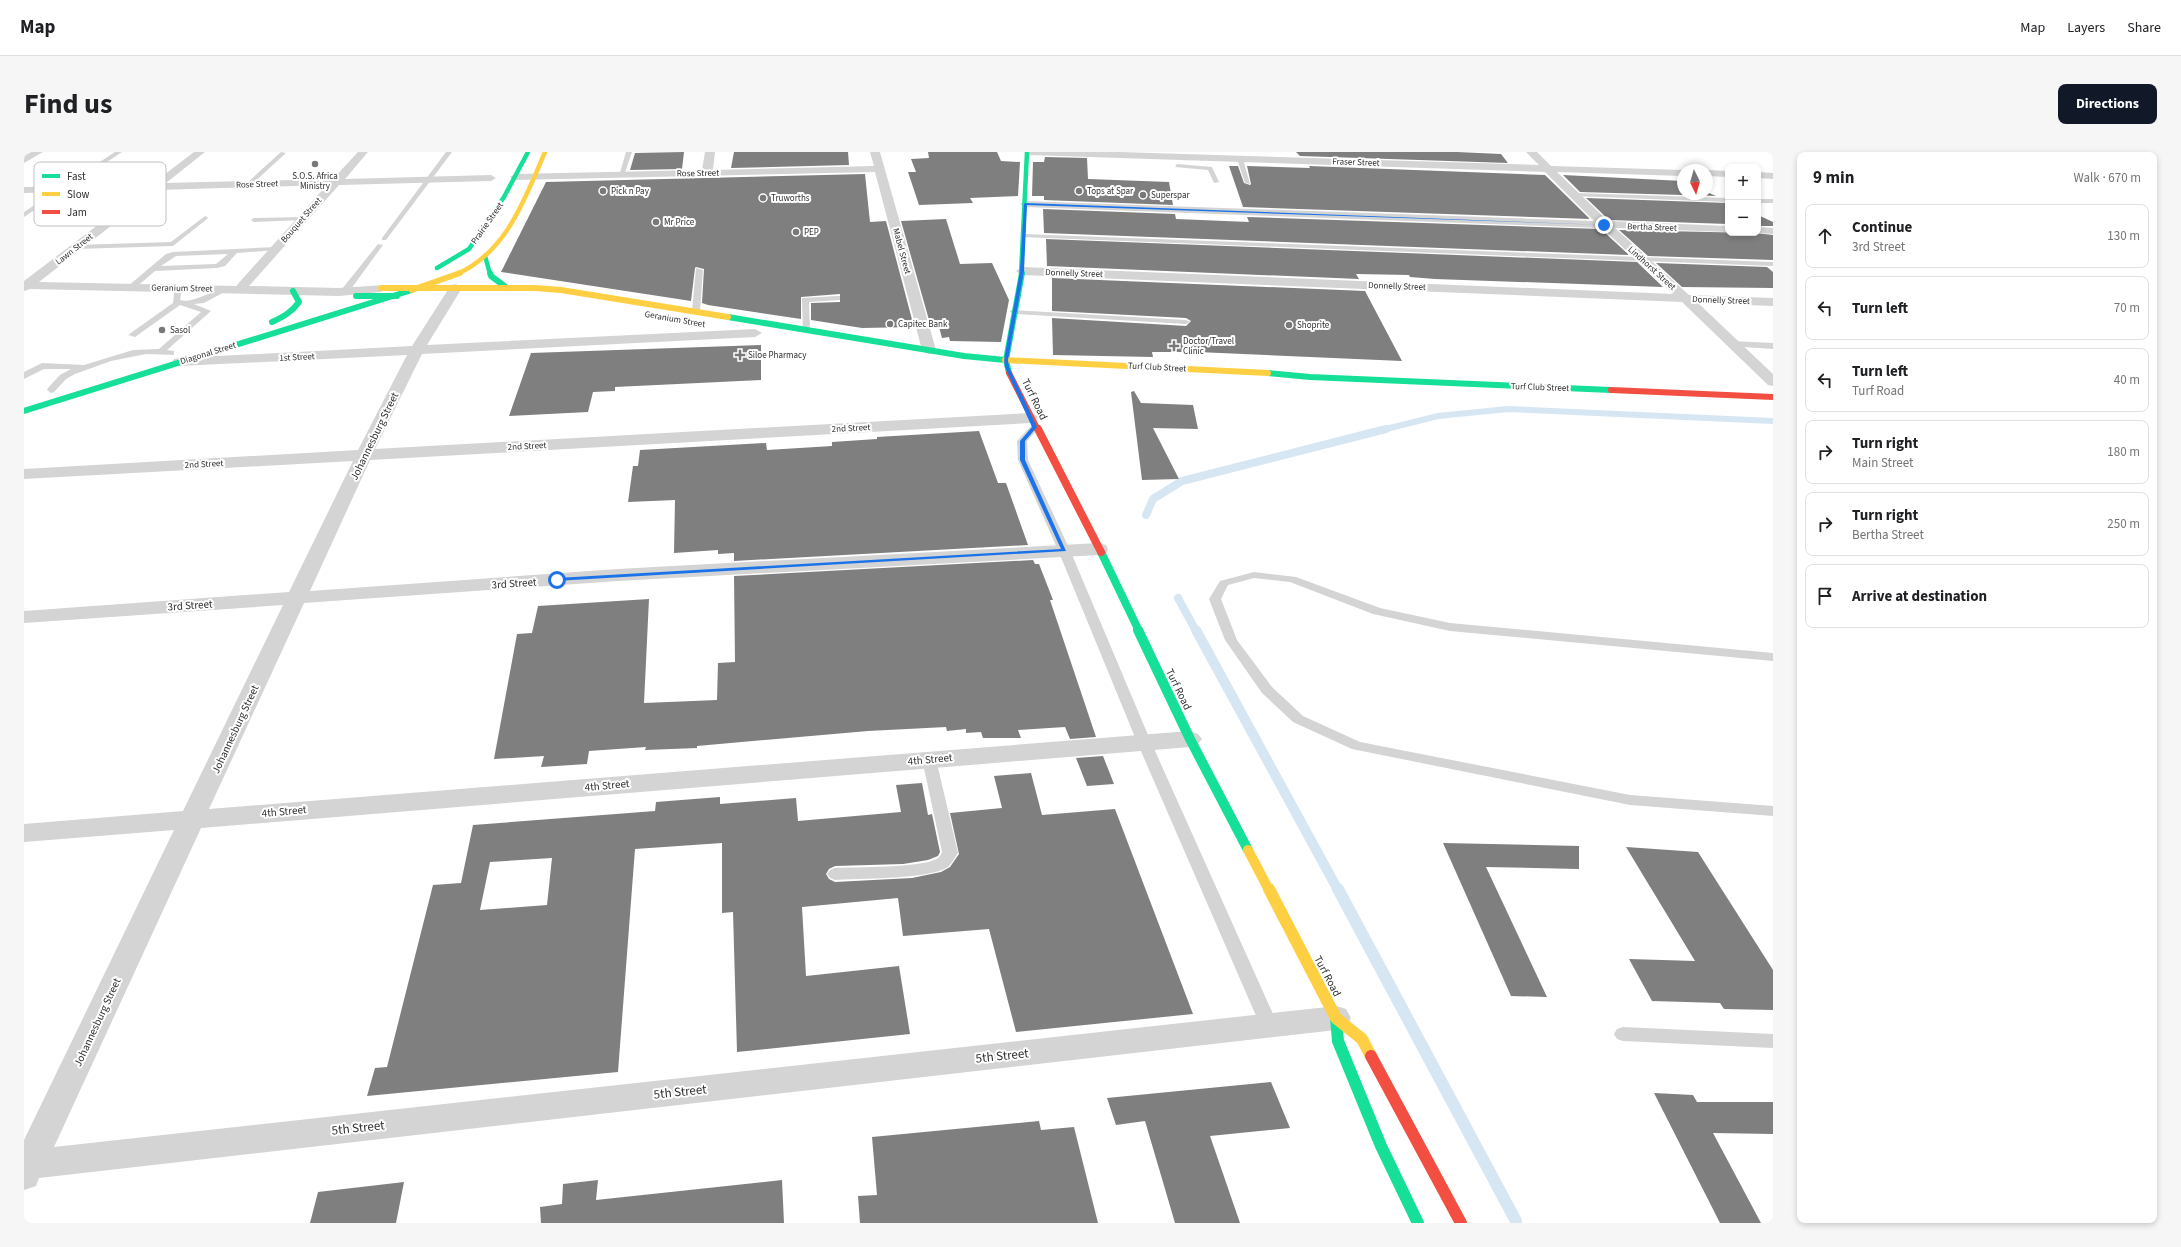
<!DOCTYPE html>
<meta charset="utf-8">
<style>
:root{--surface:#fff;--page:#f6f6f6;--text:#202124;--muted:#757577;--line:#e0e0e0;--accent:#111827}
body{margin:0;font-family:"Source Sans 3",sans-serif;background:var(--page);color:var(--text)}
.controls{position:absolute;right:12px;top:12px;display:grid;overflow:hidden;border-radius:8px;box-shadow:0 2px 6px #0003}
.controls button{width:36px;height:36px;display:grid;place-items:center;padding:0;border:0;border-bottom:1px solid var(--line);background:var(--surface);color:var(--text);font:20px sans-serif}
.compass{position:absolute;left:1653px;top:12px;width:36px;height:36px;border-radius:50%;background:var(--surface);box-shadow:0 2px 6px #0003;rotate:175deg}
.stop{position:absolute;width:12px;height:12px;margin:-9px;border:3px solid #1a73e8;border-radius:50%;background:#fff}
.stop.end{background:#1a73e8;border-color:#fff;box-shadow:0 1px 4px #0008}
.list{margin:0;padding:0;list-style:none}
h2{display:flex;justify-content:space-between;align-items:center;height:52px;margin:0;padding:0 16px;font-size:17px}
h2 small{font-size:13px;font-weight:400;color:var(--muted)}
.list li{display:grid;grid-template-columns:26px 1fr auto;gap:12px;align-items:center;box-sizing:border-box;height:64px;margin:0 8px 8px;padding:0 8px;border:1px solid var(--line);border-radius:8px}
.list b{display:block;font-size:15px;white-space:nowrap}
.list p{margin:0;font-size:13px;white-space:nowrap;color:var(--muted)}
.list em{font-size:13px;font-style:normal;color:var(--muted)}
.icon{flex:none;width:22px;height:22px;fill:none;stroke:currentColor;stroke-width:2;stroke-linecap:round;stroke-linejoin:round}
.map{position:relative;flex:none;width:1749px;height:1071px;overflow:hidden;border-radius:8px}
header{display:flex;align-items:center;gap:24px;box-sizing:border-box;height:56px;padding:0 20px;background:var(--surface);border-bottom:1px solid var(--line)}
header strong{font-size:19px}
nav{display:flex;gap:22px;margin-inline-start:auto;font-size:14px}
.intro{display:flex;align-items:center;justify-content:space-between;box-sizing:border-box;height:96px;padding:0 24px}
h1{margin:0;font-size:28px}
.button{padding:10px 18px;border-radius:8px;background:var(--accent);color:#fff;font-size:14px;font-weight:700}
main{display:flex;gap:24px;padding:0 24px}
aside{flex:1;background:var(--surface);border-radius:8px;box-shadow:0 2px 6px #0003}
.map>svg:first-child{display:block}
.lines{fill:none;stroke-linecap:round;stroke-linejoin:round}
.stream-far3{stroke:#d7e6f3;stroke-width:6}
.stream-far2{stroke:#d7e6f3;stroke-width:8}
.stream-far1{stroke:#d7e6f3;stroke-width:10}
.stream{stroke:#d7e6f3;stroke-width:12}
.building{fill:#7f7f7f;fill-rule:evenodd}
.lane{fill:#d4d4d4;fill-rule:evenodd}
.street{fill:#d4d4d4;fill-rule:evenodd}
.fast-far4{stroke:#16e098;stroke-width:4.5}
.fast-far3{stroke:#16e098;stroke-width:6}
.fast-far2{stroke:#16e098;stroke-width:8}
.fast-far1{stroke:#16e098;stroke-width:10}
.fast{stroke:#16e098;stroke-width:12}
.slow-far3{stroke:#ffcf43;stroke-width:4.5}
.slow-far2{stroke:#ffcf43;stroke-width:6}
.slow-far1{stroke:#ffcf43;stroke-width:10}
.slow{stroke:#ffcf43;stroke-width:12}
.jam-far2{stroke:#f24e42;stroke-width:6}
.jam-far1{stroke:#f24e42;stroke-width:8}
.jam{stroke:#f24e42;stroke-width:12}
.route{fill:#1a73e8}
.poi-dot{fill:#787878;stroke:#fff;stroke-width:1.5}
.labels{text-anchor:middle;stroke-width:4;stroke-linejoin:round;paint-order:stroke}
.far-street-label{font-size:9px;fill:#2f2f2f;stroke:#fff}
.far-poi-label{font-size:9px;fill:#2f2f2f;stroke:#fff;text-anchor:start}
.street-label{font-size:11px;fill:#2f2f2f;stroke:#fff}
.near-street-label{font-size:13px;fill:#2f2f2f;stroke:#fff}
.key{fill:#fff;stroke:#c1c1c1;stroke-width:1}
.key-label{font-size:11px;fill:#2f2f2f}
</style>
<header>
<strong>Map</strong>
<nav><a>Map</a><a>Layers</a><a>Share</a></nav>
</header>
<div class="intro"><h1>Find us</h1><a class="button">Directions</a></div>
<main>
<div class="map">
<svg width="1749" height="1071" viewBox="0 0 1749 1071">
<rect width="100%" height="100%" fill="#fff"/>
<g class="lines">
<path class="stream-far3" d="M1358 278 1414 264 1484 257 1749 269"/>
<path class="stream-far2" d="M1122 363 1129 347 1158 329 1362 277
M1154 446 1172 479"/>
<path class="stream-far1" d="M1172 478 1314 738"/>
<path class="stream" d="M1314 737 1492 1069"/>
</g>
<path class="building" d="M660 0 658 17 606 18 611 1Z
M710 0H824L825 13 707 16Z
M904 0H973L977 9 996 10 994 44 946 46 949 51 895 53 884 20H892L887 7 905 6Z
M1272 0H1433L1477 2 1484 11 1276 4Z
M1021 5 1063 6 1064 27 1145 30 1149 53 1020 48V44H1008L1009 10H1020Z
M1205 14H1214L1220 31 1226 33 1227 32 1223 14 1286 16 1285 14 1521 23 1566 67 1219 55Z
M841 22 846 70 862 69 890 175 838 176 787 168V151L816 150V142L777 145V167L684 153 678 151 680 117 672 115 671 116 667 149 477 120 522 30Z
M1539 23 1659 29V42H1683V40L1692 44 1556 40Z
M1562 46 1704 51V72L1585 68Z
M1019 57 1151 62 1152 67 1225 70 1223 65 1577 77 1605 103 1020 81Z
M1734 63 1749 70V74H1734Z
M922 67 936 112 968 111 985 148 977 190 926 189 925 185 918 186 915 175H907L877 69Z
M1595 78 1731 81 1749 83V108L1624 104Z
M1022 87 1613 110 1639 135 1411 127 1386 125 1385 123 1332 122 1335 127 1023 114Z
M1632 111 1743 115 1749 120V136L1658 135Z
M1028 126 1341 139 1378 209 1173 200H1128L1129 205 1029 203 1028 166 1162 174 1167 169 1162 166 1028 159Z
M737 193V228L591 235V239L569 240 564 260 485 264 507 201Z
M1110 239 1117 251 1169 253 1174 277 1129 276 1155 327 1118 328 1107 240Z
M955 279 974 331H982L1004 393 710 409V401L694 402V398L650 401 651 348 604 350 609 314H614L616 298 742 291 743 298 808 294V290L853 287V285Z
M1009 408 1011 412H1015L1029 448H1026L1072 585 1046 587 1041 575 994 578 997 586H959L957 580 942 581V577L923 579 922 575 844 579 673 594V596L621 598 622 595 565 599 563 612 517 615 520 604 470 607 493 482 508 481 514 454 625 447 620 551 693 548 694 511 711 510 710 424Z
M1079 604 1090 632 1063 634 1052 606Z
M1007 621 1018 663 1091 657 1169 862 992 880 965 777 879 784 874 746 778 755 782 824 875 814 886 882 713 900 709 760 698 761V691L611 697 594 920 343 944 351 916 363 915 409 733 437 731 449 673 631 659 632 650 696 645V652L772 646 774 669 877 660 872 633 898 631 904 663 908 662 916 700 914 704 904 708 879 712 811 714 805 717 802 722 805 727 811 730 888 726 917 720 926 715 935 702 926 661 978 656 970 624ZM528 706 523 753 456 758 466 710Z
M1419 691 1555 694V717L1462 715 1523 845 1487 844Z
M1602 695 1674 700 1749 818V858L1700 857 1696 851 1628 849 1605 807 1671 809Z
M1247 930 1266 976 1186 984 1216 1071H1151L1121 969 1092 973 1083 946Z
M1630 941 1669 943 1673 950H1749V982L1689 981 1737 1071H1696Z
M1015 969 1017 978 1050 975 1074 1071H836L834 1044 853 1043 848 985Z
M574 1028 572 1048 758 1028 760 1071H517L516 1055 538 1052 539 1032Z
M380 1030 372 1071H286L294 1040Z"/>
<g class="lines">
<path class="lane" d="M91 0H98L0 65V60Z
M257 0 262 1 227 33H223V31Z
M422 0H428L362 88H358V86Z
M602 0H608L600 23 595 24Z
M1216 5 1219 7 1226 32 1221 31 1213 7Z
M1153 12 1188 15 1195 30 1190 31 1184 18 1151 15Z
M1551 41 1704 46V50L1549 44Z
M1734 47H1749V51H1734Z
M181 64 184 66 183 67 149 94 52 97 48 95 52 93 147 90Z
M281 65V67L279 68 230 70 227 68 230 66Z
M999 82 1749 110V114L997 85V83Z
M354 92 359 93 324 141H318V137Z
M252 95 256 97 254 98 213 101 201 114 193 116 131 119 110 137 103 135 142 102 149 100ZM204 102 192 112 137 114 152 104Z
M672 116 679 118 676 159 672 161 668 159Z
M151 134 158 136 156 148C171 153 198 131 206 137L180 151 170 152 187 159 143 198 150 199V203L122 202 87 209 51 222 42 227 30 240 27 241 23 238 24 236 36 223 47 217H20L0 227V220L18 211 60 213 109 198 135 197 177 160 156 153 111 185 104 183 149 151Z
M813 144H816V148L785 150 786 178 779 180 778 146Z
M987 158 1162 168 1166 170 1162 172 990 162 986 160Z
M1708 189 1749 191V197L1705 194 1704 192Z
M1011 272 1016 275 1003 289 1004 308 1046 398 1127 590 1254 873 1251 878 1245 880 1239 878 1236 873 1113 590 1034 398 994 308 993 289 1008 273Z
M1230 420 1272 425 1356 456 1426 471 1749 501V509L1426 479 1349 462 1266 430 1230 426 1204 433 1197 447 1213 488 1248 535 1279 564 1336 590 1606 643 1749 654V664L1606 653 1328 597 1269 570 1238 541 1201 488 1185 447 1196 429Z
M905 602 910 604 912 607 934 701C931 705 928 711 925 714 909 728 834 726 811 728L806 726 803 722 806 718 811 716C832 715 897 716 912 707 915 706 917 703 918 700L898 607 900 604Z
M1599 875 1749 882V896L1599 889 1593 887 1590 882 1593 877Z"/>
<path class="street" d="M7 0H19L0 11V4Z
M170 0H181L142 31 309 27 334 0H344L321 27 467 23 472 26 467 29 315 33 225 134 315 136 362 133 363 136 357 140 315 144 6 137 0 139V129L120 38 0 41V35L128 32ZM303 33 212 134 15 130 133 38Z
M681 0H691L689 18 850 14 846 0H856L912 198 910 201 905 202 898 198 851 20 491 28 486 25 491 22 678 18Z
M1000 0H1096L1515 13 1502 0H1513L1527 14 1659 18V24L1533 20 1584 69 1704 74V80L1591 76 1665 143 1749 146V154L1674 151 1749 222V234L1744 233 1658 150 998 123 992 119 998 115 1649 142 1578 76 1001 55 996 52 1001 49 1570 69 1521 20 1005 3Z
M1683 18 1704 19V25L1683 24Z
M1734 20 1749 21V27L1734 26Z
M1734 75 1749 76V82L1732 81H1734Z
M432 132 438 136 403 193 731 177 738 181 731 185 398 202 351 297 1006 261 1012 263 1014 266 1012 269 1006 271 346 308 286 439 594 417 1075 391 1082 393 1084 397 1082 401 1075 403 594 429 280 451 185 657 1166 579 1174 582 1178 587 1174 592 1166 595 177 676 30 995 1312 854 1322 857 1327 866 1322 875 1312 878 15 1026 12 1034 0 1038V988L150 678 0 690V672L159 659 259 453 0 471V459L265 440 329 309 0 327V317L334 298 383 203 155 214 150 213 148 210 150 207 155 206 388 194 427 133Z"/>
<path class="fast-far4" d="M461 104 466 122
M413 116 445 97 480 45 504 0
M997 122 1003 0"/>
<path class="fast-far3" d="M466 121 467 124 483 136
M332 144H373
M704 165 940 204 981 208
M248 170C259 165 268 160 275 150L269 139
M985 221 982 208 998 121
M1244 221 1286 225 1587 238
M0 259 388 138"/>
<path class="fast-far2" d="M1077 400 1115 479"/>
<path class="fast-far1" d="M1114 478 1166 587 1224 698"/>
<path class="fast" d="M1312 866 1314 889 1357 994 1394 1071"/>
<path class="slow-far3" d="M433 122C483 100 501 46 521 0"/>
<path class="slow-far2" d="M357 136H511L537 138 704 165
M388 138 436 121
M981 208 1244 221"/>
<path class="slow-far1" d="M1224 698 1245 738"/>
<path class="slow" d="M1245 737 1312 866 1338 887 1347 904"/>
<path class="jam-far2" d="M985 221 1014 278
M1587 238 1749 245"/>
<path class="jam-far1" d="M1014 277 1077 400"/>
<path class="jam" d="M1347 904 1437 1071"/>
</g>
<path class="route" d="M1001 51 1582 73 1003 53 1000 119 984 208 985 215 1013 275 1001 289V308L1042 399 531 429 533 426 1037 397 996 308V289L1008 275 981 215 980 208 996 119 1000 52Z"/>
<g class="poi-dot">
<circle cx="291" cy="12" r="4"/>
<circle cx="579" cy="39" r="4"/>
<circle cx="1055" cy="39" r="4"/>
<circle cx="1119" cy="43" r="4"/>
<circle cx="739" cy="46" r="4"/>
<circle cx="632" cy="70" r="4"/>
<circle cx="772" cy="80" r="4"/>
<circle cx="866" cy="172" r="4"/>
<circle cx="1265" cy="173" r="4"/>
<circle cx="138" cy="178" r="4"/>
<path d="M1148 188h4v4h4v4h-4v4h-4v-4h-4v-4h4z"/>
<path d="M714 197h4v4h4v4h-4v4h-4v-4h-4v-4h4z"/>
</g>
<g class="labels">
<g class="far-street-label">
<text transform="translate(1332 10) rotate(2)" y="3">Fraser Street</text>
<text transform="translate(674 21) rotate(-1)" y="3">Rose Street</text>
<text transform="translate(233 32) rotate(-2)" y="3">Rose Street</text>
<text transform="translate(277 68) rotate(-49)" y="3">Bouquet Street</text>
<text transform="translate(463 71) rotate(-55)" y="3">Prairie Street</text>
<text transform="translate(1628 75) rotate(2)" y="3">Bertha Street</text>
<text transform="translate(50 97) rotate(-38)" y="3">Lawn Street</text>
<text transform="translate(878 99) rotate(75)" y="3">Mabel Street</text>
<text transform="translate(1628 116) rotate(42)" y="3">Lindhorst Street</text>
<text transform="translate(1050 121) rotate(2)" y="3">Donnelly Street</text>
<text transform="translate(1373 134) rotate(2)" y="3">Donnelly Street</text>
<text transform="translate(158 136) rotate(1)" y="3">Geranium Street</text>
<text transform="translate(1697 148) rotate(2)" y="3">Donnelly Street</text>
<text transform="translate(651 167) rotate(10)" y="3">Geranium Street</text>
<text transform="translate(184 201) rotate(-17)" y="3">Diagonal Street</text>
<text transform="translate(273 205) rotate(-3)" y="3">1st Street</text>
<text transform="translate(1133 215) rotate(3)" y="3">Turf Club Street</text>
<text transform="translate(1516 235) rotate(2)" y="3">Turf Club Street</text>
<text transform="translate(827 276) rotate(-3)" y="3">2nd Street</text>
<text transform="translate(503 294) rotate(-3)" y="3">2nd Street</text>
<text transform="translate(180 312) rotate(-3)" y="3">2nd Street</text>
</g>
<g class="far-poi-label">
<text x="291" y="27" text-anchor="middle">S.O.S. Africa<tspan x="291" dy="10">Ministry</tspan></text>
<text x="587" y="42">Pick n Pay</text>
<text x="1063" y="42">Tops at Spar</text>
<text x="1127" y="46">Superspar</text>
<text x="747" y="49">Truworths</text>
<text x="640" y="73">Mr Price</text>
<text x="780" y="83">PEP</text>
<text x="874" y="175">Capitec Bank</text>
<text x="1273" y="176">Shoprite</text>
<text x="146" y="181">Sasol</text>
<text x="1159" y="192">Doctor/Travel<tspan x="1159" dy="10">Clinic</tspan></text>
<text x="724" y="206">Siloe Pharmacy</text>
</g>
<g class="street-label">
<text transform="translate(1011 247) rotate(64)" y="4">Turf Road</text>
<text transform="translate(350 284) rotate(-64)" y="4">Johannesburg Street</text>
<text transform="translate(490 431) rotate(-4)" y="4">3rd Street</text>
<text transform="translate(166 453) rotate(-4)" y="4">3rd Street</text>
<text transform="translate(1155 537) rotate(64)" y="4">Turf Road</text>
<text transform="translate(211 577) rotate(-65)" y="4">Johannesburg Street</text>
<text transform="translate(906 607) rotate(-5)" y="4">4th Street</text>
<text transform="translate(583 633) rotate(-5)" y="4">4th Street</text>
<text transform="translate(260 659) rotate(-5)" y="4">4th Street</text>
<text transform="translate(1304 824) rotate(62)" y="4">Turf Road</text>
<text transform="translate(73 870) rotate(-65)" y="4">Johannesburg Street</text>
</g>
<g class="near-street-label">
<text transform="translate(978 903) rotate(-6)" y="5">5th Street</text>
<text transform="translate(656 939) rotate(-6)" y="5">5th Street</text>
<text transform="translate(334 975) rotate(-6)" y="5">5th Street</text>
</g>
</g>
<rect x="10" y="10" width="132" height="64" rx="6" class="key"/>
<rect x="18" y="22" width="18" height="4" fill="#16e098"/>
<rect x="18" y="40" width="18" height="4" fill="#ffcf43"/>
<rect x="18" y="58" width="18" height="4" fill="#f24e42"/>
<g class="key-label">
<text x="43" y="28">Fast</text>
<text x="43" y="46">Slow</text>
<text x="43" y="64">Jam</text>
</g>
</svg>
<div class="controls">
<button>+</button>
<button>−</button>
</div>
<svg class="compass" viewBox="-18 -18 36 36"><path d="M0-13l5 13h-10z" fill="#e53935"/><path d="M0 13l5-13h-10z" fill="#757577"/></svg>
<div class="stop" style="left:533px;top:428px"></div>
<div class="stop end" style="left:1580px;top:73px"></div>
</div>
<aside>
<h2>9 min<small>Walk · 670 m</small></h2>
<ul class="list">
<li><svg class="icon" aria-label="ahead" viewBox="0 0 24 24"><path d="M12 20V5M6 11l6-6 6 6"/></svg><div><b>Continue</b><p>3rd Street</p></div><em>130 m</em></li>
<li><svg class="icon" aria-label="left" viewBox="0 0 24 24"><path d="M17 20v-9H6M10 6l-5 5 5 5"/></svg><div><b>Turn left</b></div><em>70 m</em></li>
<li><svg class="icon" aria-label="left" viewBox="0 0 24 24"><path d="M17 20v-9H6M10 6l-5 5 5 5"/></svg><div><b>Turn left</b><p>Turf Road</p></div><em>40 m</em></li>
<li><svg class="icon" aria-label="right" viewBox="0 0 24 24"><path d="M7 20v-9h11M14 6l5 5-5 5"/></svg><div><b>Turn right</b><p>Main Street</p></div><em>180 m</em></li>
<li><svg class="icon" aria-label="right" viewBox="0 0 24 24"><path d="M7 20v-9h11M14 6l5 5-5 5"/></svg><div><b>Turn right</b><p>Bertha Street</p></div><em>250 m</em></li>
<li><svg class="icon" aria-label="arrive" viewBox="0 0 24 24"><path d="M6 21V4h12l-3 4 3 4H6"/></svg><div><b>Arrive at destination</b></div></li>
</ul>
</aside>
</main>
